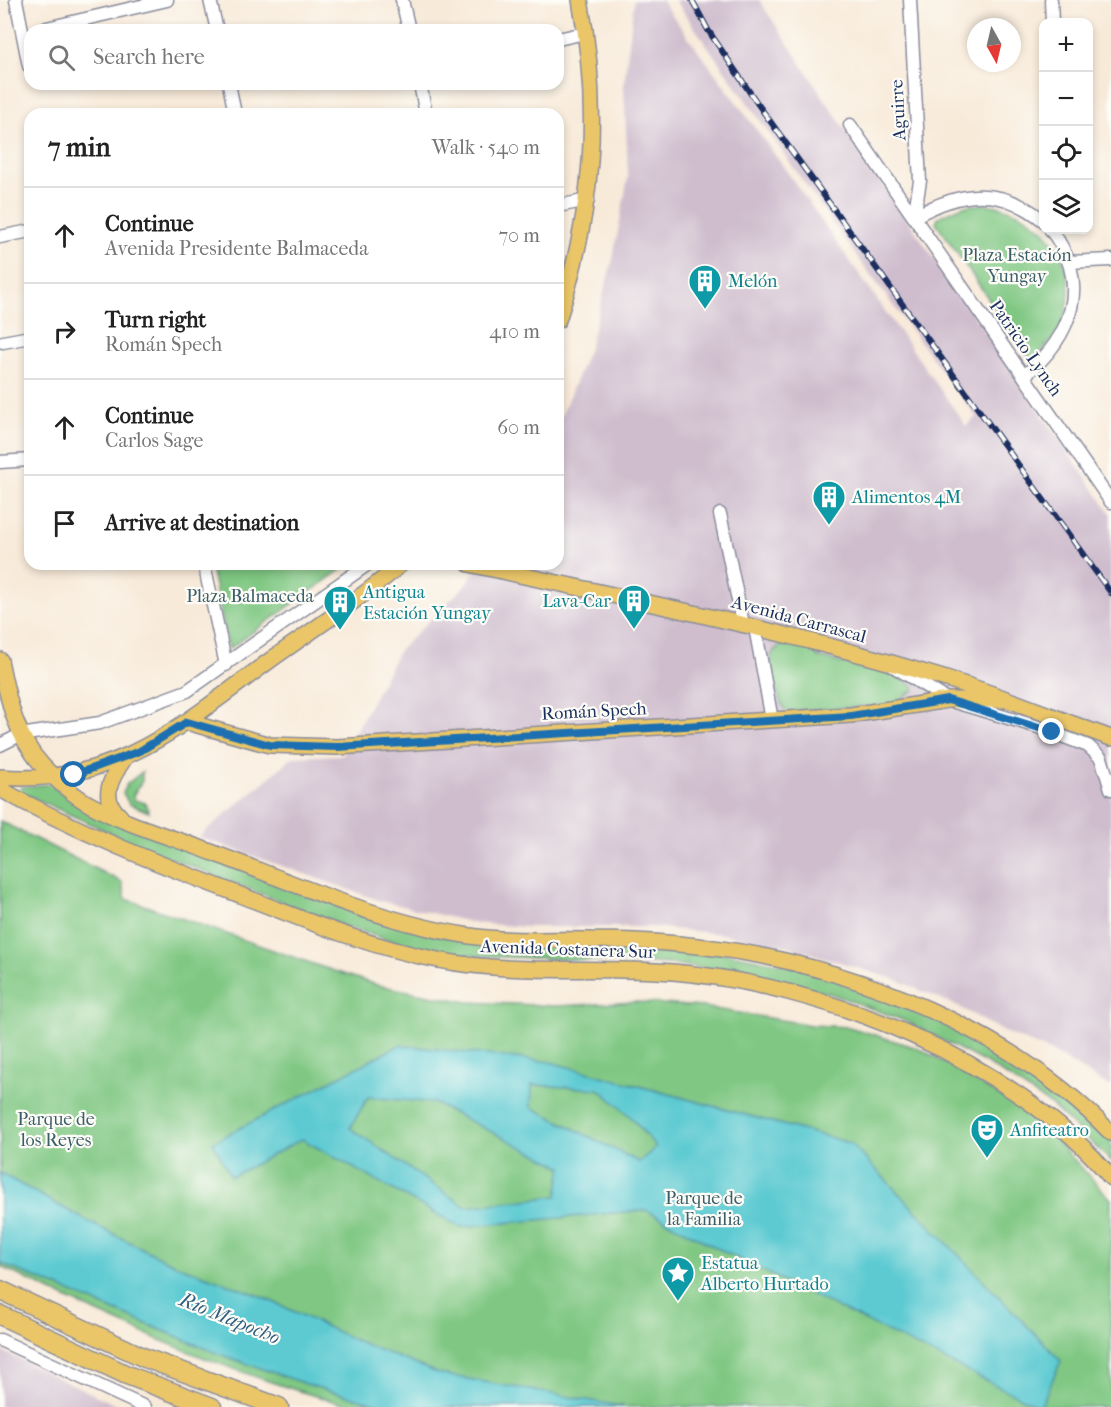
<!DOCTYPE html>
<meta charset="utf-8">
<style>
:root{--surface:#fff;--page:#f2f2f2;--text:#222;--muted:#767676;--line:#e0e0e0}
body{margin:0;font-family:"IM FELL French Canon",serif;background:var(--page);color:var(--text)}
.controls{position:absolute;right:18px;top:18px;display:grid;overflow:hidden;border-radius:12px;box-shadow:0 3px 9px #0003}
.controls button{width:54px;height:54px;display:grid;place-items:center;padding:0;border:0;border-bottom:2px solid var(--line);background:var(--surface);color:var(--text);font:30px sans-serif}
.compass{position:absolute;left:967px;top:18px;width:54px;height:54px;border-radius:50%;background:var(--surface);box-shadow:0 3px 9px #0003;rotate:172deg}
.stop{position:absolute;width:18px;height:18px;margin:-14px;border:4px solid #1f6fb2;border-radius:50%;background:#fff}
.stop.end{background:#1f6fb2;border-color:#fff;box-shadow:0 2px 6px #0008}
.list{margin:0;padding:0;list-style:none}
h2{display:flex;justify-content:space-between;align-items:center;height:78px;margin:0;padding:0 24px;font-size:26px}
h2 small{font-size:20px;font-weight:400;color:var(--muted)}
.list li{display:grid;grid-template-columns:39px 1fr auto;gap:18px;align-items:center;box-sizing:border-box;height:96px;padding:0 24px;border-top:2px solid var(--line)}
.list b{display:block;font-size:22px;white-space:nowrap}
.list p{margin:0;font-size:20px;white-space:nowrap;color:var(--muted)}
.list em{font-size:20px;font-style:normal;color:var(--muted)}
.icon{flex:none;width:33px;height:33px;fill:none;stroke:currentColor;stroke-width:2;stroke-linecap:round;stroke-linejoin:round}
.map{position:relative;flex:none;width:1111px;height:1407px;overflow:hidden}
.search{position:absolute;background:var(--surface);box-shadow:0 3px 9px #0003;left:24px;top:24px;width:540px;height:66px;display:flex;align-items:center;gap:15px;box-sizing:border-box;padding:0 21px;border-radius:18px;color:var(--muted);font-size:22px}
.panel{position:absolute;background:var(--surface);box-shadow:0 3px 9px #0003;left:24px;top:108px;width:540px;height:462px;border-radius:18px}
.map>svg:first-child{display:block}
.industrial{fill:#cfbdce}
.green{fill:#7fc782;stroke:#4d7b70;stroke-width:1.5}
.water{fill:#5dcad2;stroke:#3c7c98;stroke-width:1.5;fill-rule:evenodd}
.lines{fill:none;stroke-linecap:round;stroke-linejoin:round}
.minor-casing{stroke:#8a8c9c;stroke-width:15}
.major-casing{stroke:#8a8c9c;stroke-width:18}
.highway-casing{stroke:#8a8c9c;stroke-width:21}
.minor{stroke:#fff;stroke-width:12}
.major{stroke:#eac669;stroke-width:15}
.highway{stroke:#eac669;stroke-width:18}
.rail-casing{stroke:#1b2f5e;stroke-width:6}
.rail{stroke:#fdfcf7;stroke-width:4;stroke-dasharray:11;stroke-linecap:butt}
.route{stroke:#1f6fb2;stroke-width:8}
.labels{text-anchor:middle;stroke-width:4.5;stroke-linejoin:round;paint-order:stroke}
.street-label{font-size:18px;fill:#1b2f5e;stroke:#fdfcf7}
.park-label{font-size:18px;fill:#395d69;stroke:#fdfcf7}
.culture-label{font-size:18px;fill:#0d838f;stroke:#fdfcf7;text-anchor:start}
.water-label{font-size:20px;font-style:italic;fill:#2f5e81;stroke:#fdfcf7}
</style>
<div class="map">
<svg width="1111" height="1407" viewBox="0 0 1111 1407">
<rect width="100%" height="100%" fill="#fdfcf7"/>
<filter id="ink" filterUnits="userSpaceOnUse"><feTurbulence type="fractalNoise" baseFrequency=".0167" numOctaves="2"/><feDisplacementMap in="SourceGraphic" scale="12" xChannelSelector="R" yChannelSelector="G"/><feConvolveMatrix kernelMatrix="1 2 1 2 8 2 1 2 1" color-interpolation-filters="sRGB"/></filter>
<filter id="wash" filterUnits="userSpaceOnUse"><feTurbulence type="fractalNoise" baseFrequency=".008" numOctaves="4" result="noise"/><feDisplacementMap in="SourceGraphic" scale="24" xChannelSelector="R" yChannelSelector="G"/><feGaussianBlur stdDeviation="1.35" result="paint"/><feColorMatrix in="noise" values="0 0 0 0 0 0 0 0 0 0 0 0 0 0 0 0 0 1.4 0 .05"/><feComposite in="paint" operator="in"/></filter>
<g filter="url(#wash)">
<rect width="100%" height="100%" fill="#f8ead9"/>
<path class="industrial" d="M634 0H661L778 159 966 426 976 417 841 235 675 0H759L840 122 1111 514V1087L1050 1051 1004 1032 959 1007 897 980 787 946 722 934 653 927H526L474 923 381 901 199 837 293 757 343 755 400 649 463 588 479 564H558V424L589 348 613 258 628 177 624 85Z
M0 1350 120 1407H0Z"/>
<path class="green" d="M985 204C1049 210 1091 275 1057 333 1052 342 1042 350 1035 358L1029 357 936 223 938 217 963 206Z
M210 564H349L229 649Z
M788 643 813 648 818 657 859 667 867 663 914 686V690L892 705 786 711C779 704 770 669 771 659 771 650 780 645 788 643Z
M142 772V781L133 795 134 800 145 803 149 812 129 804 123 793 127 784Z
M50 784 59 791 434 935 635 944 737 955 807 969 906 1002 978 1039 1058 1091 1111 1137V1161L1051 1105 986 1063 905 1021 829 993 742 972 670 964 443 954 398 943 340 925 133 843 22 793 20 787Z
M0 821 122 882 126 899 319 966 377 985 434 996 469 1002 556 1006 637 1002 703 1007 811 1025 849 1027 921 1049 1032 1115 1111 1199V1407H355C232 1375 114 1323 0 1266Z"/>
<path class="water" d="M400 1045 550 1062 850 1143 1061 1361 1040 1407 719 1249 646 1210 460 1227 302 1139 231 1177 213 1142ZM532 1085 599 1089 631 1117 656 1147 639 1162 531 1107ZM368 1097 434 1103 562 1167 557 1196 466 1207 350 1128Z
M0 1173 91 1223 176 1265 263 1297 357 1341 440 1374 626 1407H388L309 1385 219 1354 0 1263Z"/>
</g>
<g filter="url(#ink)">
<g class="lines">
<g class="minor-casing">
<path id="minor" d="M16 0 29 66
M210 0 217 30
M402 0 409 30
M910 0 920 181 914 217
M1051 0 1052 22
M38 30 167 0
M558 39 585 33
M229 84 235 114
M420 84 426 114
M850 125 1111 502
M558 206 588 200
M914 217C960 191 1000 185 1044 221
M0 237 30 231
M1069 262 1111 260
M3 342 30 337
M1024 376C1072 337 1092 284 1051 230
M0 462 30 460
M720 514 743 624
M204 564 226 665
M755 627 772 720
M893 666 948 700 1038 727 1088 746 1101 758 1111 789
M0 745 20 735 100 723 187 691 368 564
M0 1340 145 1407"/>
</g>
<g class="major-casing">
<path id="major" d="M558 320C593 213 601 112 580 0
M469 564C636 600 803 634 966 685 1015 701 1063 721 1111 738
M0 660C8 698 14 734 42 765 56 780 72 795 91 805 129 826 175 838 216 854 299 885 382 923 470 936 510 942 551 939 591 940 649 940 706 945 763 956 888 982 1021 1040 1111 1133
M187 722 270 745 337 747 851 715 948 700H1007
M0 777C119 787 186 721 276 656 318 626 362 598 401 564
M0 789C77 832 161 865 243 896 307 921 370 947 438 960 515 975 594 966 673 972 822 984 1015 1060 1111 1178
M120 816C99 798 111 778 124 759"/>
</g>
<g class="highway-casing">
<path id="highway" d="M0 1290 145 1358 279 1407
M0 1315 127 1375 212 1407"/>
</g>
<use href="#minor" class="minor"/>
<use href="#major" class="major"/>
<use href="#highway" class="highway"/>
<g class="rail-casing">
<path id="rail" d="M692 0 708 30 757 103 1111 593"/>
</g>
<use href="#rail" class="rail"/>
</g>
</g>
<g class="lines" filter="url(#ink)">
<path class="route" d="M74 775 140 751 187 722 270 745 337 747 851 716 948 700 1052 732"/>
</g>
<defs>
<g id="building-pin" transform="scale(1.725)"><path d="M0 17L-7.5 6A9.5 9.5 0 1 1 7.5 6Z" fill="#0f9aa8" stroke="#fdfcf7"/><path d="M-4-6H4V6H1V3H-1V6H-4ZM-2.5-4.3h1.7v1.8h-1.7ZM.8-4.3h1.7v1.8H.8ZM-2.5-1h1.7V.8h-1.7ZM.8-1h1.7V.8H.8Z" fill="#fff"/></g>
<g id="theatre-pin" transform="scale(1.725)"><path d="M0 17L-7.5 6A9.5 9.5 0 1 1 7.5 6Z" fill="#0f9aa8" stroke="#fdfcf7"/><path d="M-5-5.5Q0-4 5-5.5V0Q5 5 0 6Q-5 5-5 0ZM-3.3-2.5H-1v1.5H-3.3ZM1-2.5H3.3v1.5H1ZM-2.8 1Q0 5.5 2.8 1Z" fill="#fff"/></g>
<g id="sight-pin" transform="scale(1.725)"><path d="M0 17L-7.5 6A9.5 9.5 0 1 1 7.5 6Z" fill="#0f9aa8" stroke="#fdfcf7"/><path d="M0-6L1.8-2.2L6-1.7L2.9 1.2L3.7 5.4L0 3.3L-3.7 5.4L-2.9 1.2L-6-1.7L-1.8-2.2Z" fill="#fff"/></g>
</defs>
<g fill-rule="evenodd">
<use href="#building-pin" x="705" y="281"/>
<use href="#building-pin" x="829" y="497"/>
<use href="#building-pin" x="634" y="601"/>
<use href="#building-pin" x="340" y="602"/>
<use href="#theatre-pin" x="987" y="1130"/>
<use href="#sight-pin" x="678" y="1273"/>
</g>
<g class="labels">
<g class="street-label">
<text transform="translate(898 110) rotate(-93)" y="6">Aguirre</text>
<text transform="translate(1026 348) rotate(55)" y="6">Patricio Lynch</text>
<text transform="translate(799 619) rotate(15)" y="6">Avenida Carrascal</text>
<text transform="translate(594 711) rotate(-3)" y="6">Román Spech</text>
<text transform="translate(568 949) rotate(2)" y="6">Avenida Costanera Sur</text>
</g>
<g class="park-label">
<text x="1017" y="261">Plaza Estación<tspan x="1017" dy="21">Yungay</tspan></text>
<text x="250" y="602">Plaza Balmaceda</text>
<text x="56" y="1125">Parque de<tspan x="56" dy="21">los Reyes</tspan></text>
<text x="704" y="1204">Parque de<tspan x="704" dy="21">la Familia</tspan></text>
</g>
<g class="culture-label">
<text x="728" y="287">Melón</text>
<text x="852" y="503">Alimentos 4M</text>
<text x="363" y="598">Antigua<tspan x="363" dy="21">Estación Yungay</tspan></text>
<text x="611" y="607" text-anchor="end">Lava-Car</text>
<text x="1010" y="1136">Anfiteatro</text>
<text x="701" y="1269">Estatua<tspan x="701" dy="21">Alberto Hurtado</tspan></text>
</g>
<g class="water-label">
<text transform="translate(230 1318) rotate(22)" y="7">Río Mapocho</text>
</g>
</g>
</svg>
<div class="controls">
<button>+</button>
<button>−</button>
<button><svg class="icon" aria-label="locate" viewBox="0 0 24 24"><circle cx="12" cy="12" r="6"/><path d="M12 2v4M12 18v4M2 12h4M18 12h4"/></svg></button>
<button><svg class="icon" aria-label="layers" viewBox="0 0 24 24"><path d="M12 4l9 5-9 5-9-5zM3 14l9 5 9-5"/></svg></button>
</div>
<svg class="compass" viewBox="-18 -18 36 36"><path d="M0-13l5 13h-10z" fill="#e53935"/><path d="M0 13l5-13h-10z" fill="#767676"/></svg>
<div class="stop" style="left:74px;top:775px"></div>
<div class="stop end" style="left:1052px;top:732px"></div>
<div class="search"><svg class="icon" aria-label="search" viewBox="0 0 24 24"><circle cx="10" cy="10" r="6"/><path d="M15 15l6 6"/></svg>Search here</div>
<section class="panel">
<h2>7 min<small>Walk · 540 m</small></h2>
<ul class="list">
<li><svg class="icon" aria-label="ahead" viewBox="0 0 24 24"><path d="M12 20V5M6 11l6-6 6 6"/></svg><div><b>Continue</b><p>Avenida Presidente Balmaceda</p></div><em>70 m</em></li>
<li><svg class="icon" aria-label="right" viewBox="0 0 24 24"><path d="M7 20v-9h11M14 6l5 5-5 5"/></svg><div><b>Turn right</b><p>Román Spech</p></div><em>410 m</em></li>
<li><svg class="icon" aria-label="ahead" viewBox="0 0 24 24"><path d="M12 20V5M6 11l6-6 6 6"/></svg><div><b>Continue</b><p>Carlos Sage</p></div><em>60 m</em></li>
<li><svg class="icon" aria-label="arrive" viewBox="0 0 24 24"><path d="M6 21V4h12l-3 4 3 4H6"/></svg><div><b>Arrive at destination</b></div></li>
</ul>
</section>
</div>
